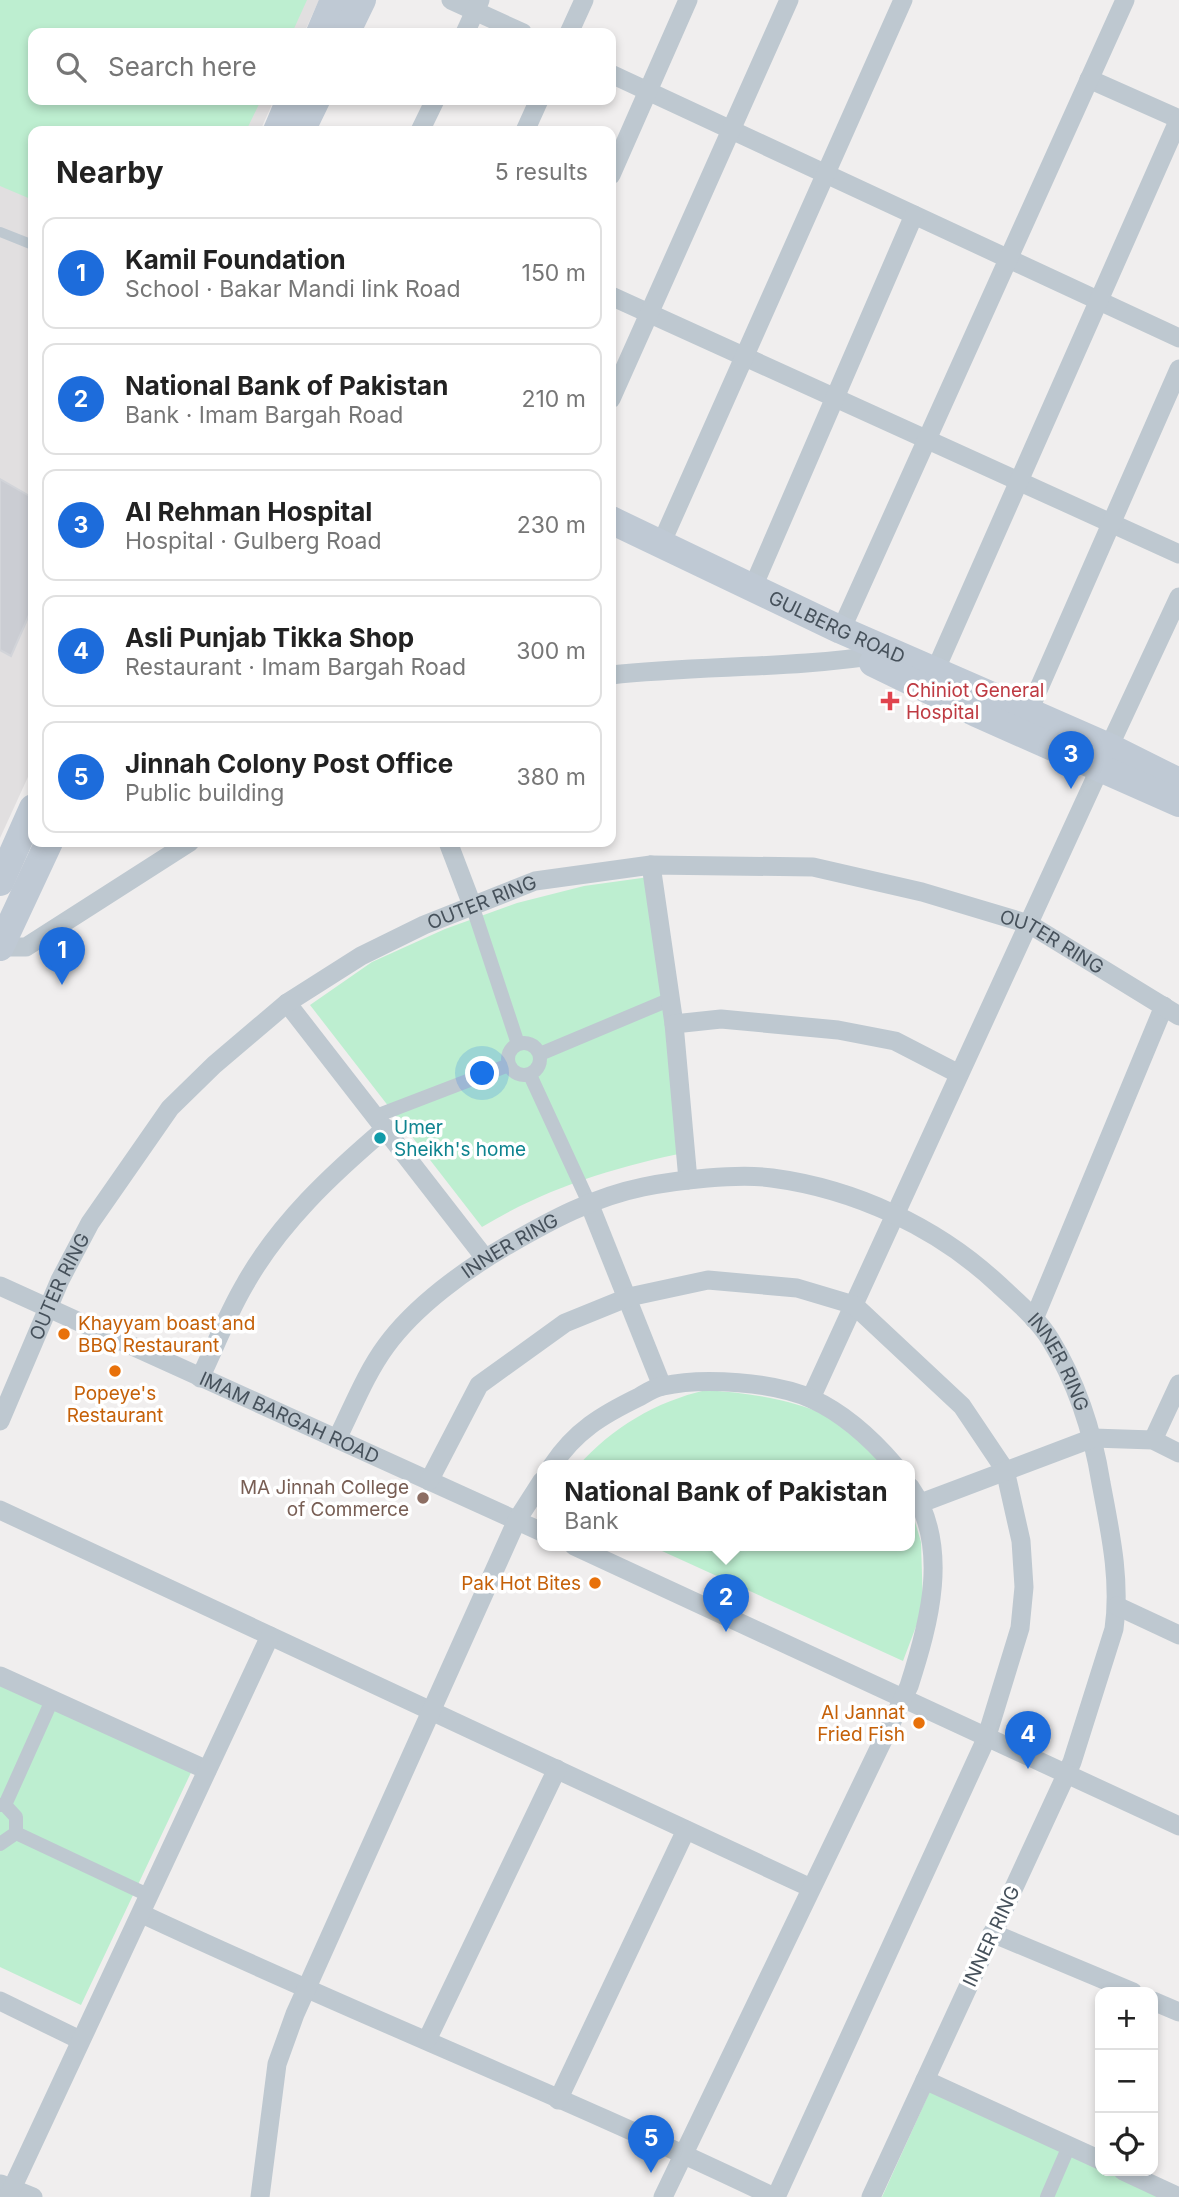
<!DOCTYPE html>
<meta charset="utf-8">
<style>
:root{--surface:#fff;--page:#f6f6f6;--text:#222;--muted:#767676;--line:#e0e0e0;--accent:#1d6cdb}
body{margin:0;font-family:Inter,sans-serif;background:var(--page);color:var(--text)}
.controls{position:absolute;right:21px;bottom:21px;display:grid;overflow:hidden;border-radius:14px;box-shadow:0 4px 10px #0003}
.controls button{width:63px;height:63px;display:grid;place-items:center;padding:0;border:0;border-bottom:2px solid var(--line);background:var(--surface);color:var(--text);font:35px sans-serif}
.you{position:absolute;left:483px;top:1074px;width:24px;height:24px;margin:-18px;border:5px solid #fff;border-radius:50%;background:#1a73e8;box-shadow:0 0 0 10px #1a73e833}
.badge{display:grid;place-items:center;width:46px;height:46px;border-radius:50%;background:var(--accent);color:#fff;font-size:23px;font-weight:700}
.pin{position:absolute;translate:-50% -58px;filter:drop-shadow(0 2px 4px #0008)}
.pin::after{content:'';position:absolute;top:37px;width:24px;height:21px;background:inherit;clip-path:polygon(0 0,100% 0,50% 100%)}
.popup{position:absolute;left:537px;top:1460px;width:378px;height:91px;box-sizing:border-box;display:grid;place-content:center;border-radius:14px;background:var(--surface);filter:drop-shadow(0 2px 5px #0005);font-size:23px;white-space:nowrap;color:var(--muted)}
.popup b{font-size:26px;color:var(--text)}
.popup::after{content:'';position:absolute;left:50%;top:100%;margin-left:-14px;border:14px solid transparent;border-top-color:var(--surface)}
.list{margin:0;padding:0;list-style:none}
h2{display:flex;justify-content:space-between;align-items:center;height:91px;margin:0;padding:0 28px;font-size:30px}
h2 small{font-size:23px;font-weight:400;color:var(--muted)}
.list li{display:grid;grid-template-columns:46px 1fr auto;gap:21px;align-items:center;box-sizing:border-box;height:112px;margin:0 14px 14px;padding:0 14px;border:2px solid var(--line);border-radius:14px}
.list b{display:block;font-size:26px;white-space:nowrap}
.list p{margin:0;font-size:23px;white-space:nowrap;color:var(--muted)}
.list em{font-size:23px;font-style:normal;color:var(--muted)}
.icon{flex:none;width:38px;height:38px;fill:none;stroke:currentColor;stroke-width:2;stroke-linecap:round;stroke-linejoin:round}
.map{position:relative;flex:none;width:1179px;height:2197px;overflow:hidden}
.search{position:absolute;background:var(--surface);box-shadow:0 4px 10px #0003;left:28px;top:28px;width:588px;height:77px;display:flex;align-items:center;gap:18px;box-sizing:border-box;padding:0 24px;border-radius:14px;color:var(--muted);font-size:26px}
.panel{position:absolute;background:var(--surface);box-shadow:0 4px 10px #0003;left:28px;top:126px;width:588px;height:721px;border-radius:14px}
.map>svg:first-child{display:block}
.education{fill:#e1dfe0}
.green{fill:#bdeed0}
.building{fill:#cbcdd3;stroke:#d2d4d9;stroke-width:2}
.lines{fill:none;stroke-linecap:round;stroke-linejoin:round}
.service{stroke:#bec8d0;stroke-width:10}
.pedestrian{stroke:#bec8d0;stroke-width:14}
.minor{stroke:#bec8d0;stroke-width:19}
.secondary{stroke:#bfc9d4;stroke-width:28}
.health-dot{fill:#e0444e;stroke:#fff;stroke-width:2.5}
.culture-dot{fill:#0f9aa8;stroke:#fff;stroke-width:2.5}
.food-dot{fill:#e8710a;stroke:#fff;stroke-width:2.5}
.education-dot{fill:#8d6e63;stroke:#fff;stroke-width:2.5}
.labels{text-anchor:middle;stroke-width:7;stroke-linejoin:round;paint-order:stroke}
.street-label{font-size:19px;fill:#46515b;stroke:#fff}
.health-label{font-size:19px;fill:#be3a42;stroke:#fff;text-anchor:start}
.culture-label{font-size:19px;fill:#0d838f;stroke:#fff;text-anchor:start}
.food-label{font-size:19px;fill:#c56008;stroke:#fff;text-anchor:end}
.education-label{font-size:19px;fill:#785e54;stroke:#fff;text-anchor:end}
</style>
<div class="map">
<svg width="1179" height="2197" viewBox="0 0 1179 2197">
<rect width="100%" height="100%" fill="#f0eeee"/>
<path class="education" d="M0 0H319L304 33H33V100H274L260 131H33V766L0 838Z"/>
<path class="green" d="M0 0H307L292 33H33V100H261L246 131H33V200L0 186Z
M649 877 688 1152C615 1167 546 1188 482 1227L310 1005 372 962 445 929 517 903 584 886Z
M706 1390C759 1394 822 1402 865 1440 872 1446 878 1458 884 1466H578C613 1427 655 1402 706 1390Z
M910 1505 921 1542 923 1608 903 1661 651 1546H910Z
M0 1671 196 1762 81 2005 0 1967Z
M931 2089 1100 2165V2171H1113L1172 2197H882Z"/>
<path class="building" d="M0 479 33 498V606L11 656 0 650Z"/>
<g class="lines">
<path class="service" d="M0 232 33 245"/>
<path class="pedestrian" d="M472 905 518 1044
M508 1059a16 16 0 1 1 32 0a16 16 0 1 1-32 0Z
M540 1054 671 999
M530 1075 589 1203
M376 1116 509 1065
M0 1805H5L16 1817V1833L0 1844
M5 1805 53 1698
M16 1833 150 1896
M1047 2197 1069 2146"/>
<g class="minor">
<path d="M451 0 523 33"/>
<path d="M465 33 480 0"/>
<path d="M569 33 584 0"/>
<path d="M611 74 1179 338"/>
<path d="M1089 79 1179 119"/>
<path d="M420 131 435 100"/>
<path d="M525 131 539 100"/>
<path d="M611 175 688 0"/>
<path d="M611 296 1179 554"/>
<path d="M611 399 789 0"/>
<path d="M661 544 903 0"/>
<path d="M753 587 914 215"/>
<path d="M841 630 1125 0"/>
<path d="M935 671 1179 119"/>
<path d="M611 675C702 665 794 669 885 654"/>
<path d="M1028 713 1179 369"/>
<path d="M1109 747 1179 597"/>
<path d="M448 842 472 905"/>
<path d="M651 865 674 1024 688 1180"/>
<path d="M0 947H26L190 842"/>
<path d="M287 1003 485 1258"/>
<path d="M674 1024 721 1019 838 1030 895 1041 959 1074"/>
<path d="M589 1203 662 1386"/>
<path id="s1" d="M0 1286 542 1532"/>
<path d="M1034 1319 1164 1006"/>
<path d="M200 1378C215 1347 227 1315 244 1286 279 1223 332 1174 386 1128"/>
<path d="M811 1398 1100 768"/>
<path id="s2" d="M0 1421 60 1280 90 1223 170 1108 214 1065 287 1003 361 956 424 925 535 881 651 865 813 867 922 892 1029 924 1179 1016"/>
<path id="s3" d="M337 1439C352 1409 366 1373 386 1346 415 1306 466 1269 508 1245 551 1220 594 1197 643 1187 677 1180 738 1173 772 1178 855 1189 937 1227 998 1284 1016 1301 1037 1318 1050 1339 1077 1383 1093 1433 1101 1483 1110 1531 1121 1580 1114 1629L1072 1762 871 2197"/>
<path d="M1153 1440 1179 1384"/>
<path d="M552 1466C575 1431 602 1415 639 1397 646 1393 655 1387 663 1386 703 1377 775 1382 812 1399 845 1414 871 1438 895 1466"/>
<path d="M429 1481 479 1385 565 1323 629 1297 708 1280 797 1288 854 1305 962 1406 1005 1470 1021 1541 1024 1587 1020 1628 986 1739 776 2197"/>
<path d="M921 1503 1093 1438 1153 1440 1179 1453"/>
<path d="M0 1510 811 1888"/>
<path d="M574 1546 1179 1826"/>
<path d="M1117 1606 1179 1635"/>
<path d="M0 1676 207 1770"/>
<path d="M142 1914C351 2012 566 2097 774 2197"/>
<path d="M992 1933 1133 1992"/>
<path d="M0 2001 80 2040"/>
<path d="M1153 2001 1179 2012"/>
<path d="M427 2040 557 1769"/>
<path d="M925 2080 1100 2160"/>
<path d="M558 2100 686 1830"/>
<path d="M1123 2171 1179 2197"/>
<path d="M1 2184 33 2197"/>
<path d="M8 2197 270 1636"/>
<path d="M260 2197 277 2064 295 2014 517 1520 542 1481"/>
<path d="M663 2197 909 1686C929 1624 951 1546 910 1487"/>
</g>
<g class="secondary">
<path d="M320 33 334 0"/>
<path d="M346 33 362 0"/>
<path d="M277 131 290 100"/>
<path d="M301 131 316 100"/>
<path id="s4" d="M611 520 841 630 1109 747 1179 782"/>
<path d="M873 663 976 713 1179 803"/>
<path d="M0 882 33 808"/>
<path d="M0 947 49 842"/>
</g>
</g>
<path class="health-dot" d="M886.5 690.5h7v7h7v7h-7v7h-7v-7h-7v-7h7z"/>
<circle class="culture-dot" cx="380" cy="1138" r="7"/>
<g class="food-dot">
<circle cx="64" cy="1334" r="7"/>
<circle cx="115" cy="1371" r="7"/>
<circle cx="595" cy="1583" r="7"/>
<circle cx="919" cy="1723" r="7"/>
</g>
<circle class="education-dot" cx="423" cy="1498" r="7"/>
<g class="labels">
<g class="street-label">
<text dy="7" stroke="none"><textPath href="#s4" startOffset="250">GULBERG ROAD</textPath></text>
<text dy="7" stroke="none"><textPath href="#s2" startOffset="735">OUTER RING</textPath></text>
<text dy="7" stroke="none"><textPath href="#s2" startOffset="1323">OUTER RING</textPath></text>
<text dy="7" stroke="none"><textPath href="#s3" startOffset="266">INNER RING</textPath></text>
<text dy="7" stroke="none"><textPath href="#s2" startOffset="147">OUTER RING</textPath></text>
<text dy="7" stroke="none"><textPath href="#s3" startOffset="896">INNER RING</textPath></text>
<text dy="7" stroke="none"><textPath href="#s1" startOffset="318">IMAM BARGAH ROAD</textPath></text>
<text transform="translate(991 1936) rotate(-65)" y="7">INNER RING</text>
</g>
<g class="health-label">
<text x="906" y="697">Chiniot General<tspan x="906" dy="22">Hospital</tspan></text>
</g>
<g class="culture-label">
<text x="394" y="1134">Umer<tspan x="394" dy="22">Sheikh's home</tspan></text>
</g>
<g class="food-label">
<text x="78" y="1330" text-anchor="start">Khayyam boast and<tspan x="78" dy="22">BBQ Restaurant</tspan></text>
<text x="115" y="1400" text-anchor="middle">Popeye's<tspan x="115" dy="22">Restaurant</tspan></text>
<text x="581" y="1590">Pak Hot Bites</text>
<text x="905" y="1719">Al Jannat<tspan x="905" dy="22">Fried Fish</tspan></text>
</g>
<g class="education-label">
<text x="409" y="1494">MA Jinnah College<tspan x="409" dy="22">of Commerce</tspan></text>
</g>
</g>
</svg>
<div class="controls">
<button>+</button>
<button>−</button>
<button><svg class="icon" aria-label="locate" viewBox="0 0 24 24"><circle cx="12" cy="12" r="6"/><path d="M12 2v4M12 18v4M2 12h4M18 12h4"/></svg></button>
</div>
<div class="you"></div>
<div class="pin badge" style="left:62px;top:985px">1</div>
<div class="pin badge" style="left:726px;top:1632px">2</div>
<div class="popup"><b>National Bank of Pakistan</b>Bank</div>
<div class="pin badge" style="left:1071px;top:789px">3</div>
<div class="pin badge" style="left:1028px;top:1769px">4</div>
<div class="pin badge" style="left:651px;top:2173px">5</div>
<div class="search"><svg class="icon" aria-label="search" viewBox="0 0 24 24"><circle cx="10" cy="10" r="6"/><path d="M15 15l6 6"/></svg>Search here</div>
<section class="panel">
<h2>Nearby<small>5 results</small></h2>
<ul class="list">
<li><span class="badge">1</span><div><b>Kamil Foundation</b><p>School · Bakar Mandi link Road</p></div><em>150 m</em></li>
<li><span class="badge">2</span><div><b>National Bank of Pakistan</b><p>Bank · Imam Bargah Road</p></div><em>210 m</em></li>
<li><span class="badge">3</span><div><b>Al Rehman Hospital</b><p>Hospital · Gulberg Road</p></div><em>230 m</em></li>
<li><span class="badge">4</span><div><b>Asli Punjab Tikka Shop</b><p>Restaurant · Imam Bargah Road</p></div><em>300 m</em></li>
<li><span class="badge">5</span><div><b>Jinnah Colony Post Office</b><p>Public building</p></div><em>380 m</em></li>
</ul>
</section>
</div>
